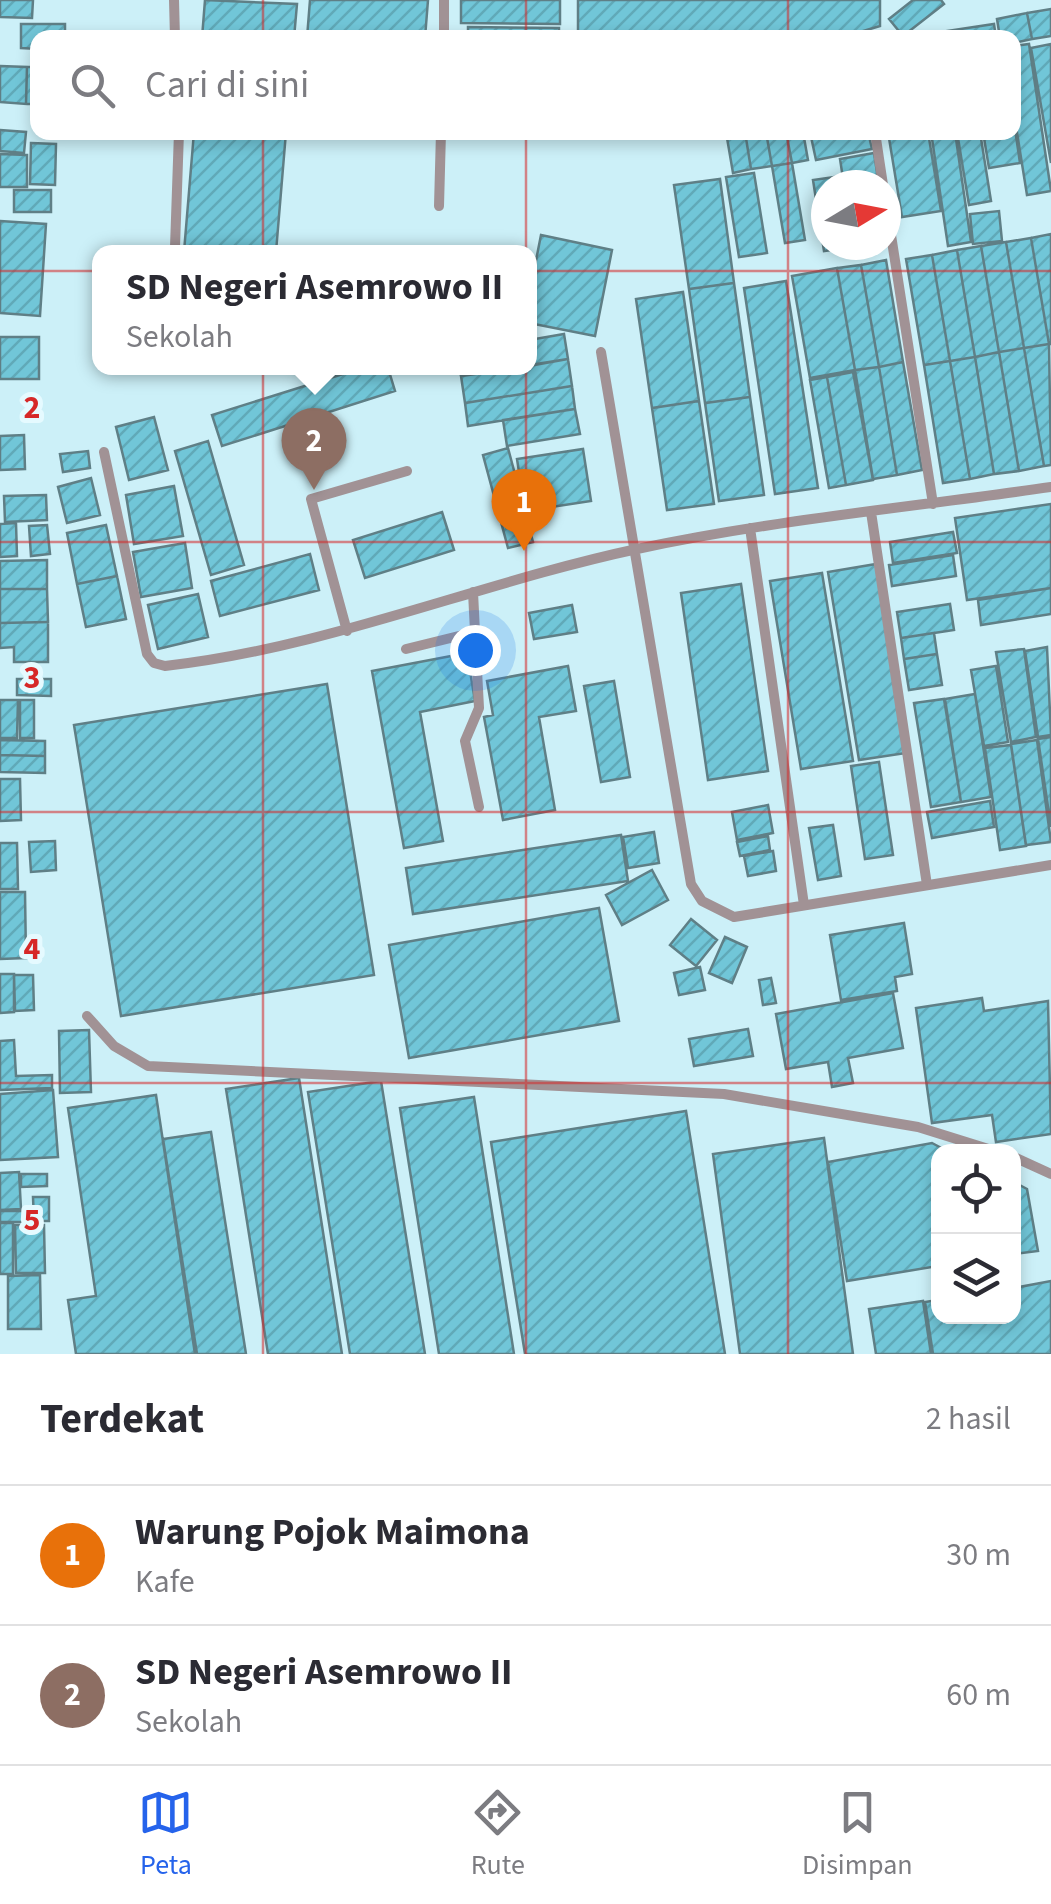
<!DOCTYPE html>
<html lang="id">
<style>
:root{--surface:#fff;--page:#f2f2f3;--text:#2b2b33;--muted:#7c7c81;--line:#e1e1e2;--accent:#2563eb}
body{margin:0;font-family:"Source Sans 3",sans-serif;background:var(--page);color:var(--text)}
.controls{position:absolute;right:30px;bottom:30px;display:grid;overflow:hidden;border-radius:20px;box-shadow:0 5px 15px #0003}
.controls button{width:90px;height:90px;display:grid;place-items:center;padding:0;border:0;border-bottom:2px solid var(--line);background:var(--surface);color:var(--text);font:50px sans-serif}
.compass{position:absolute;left:811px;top:170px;width:90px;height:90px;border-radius:50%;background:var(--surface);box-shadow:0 5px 15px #0003;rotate:80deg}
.you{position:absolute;left:475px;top:650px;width:35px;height:35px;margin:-25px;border:8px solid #fff;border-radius:50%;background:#1a73e8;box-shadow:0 0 0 15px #1a73e833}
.badge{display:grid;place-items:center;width:65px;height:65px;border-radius:50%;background:var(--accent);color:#fff;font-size:32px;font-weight:700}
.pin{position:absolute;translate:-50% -82px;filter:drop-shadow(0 2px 5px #0008)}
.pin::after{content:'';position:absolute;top:52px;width:35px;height:30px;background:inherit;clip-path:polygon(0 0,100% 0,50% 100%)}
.popup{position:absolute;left:92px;top:245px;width:445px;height:130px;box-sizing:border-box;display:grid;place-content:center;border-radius:20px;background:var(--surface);filter:drop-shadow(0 2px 8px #0005);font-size:32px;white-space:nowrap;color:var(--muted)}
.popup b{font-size:38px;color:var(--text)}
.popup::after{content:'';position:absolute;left:50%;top:100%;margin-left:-20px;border:20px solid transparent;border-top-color:var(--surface)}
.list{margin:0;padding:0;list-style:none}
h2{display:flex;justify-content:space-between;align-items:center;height:130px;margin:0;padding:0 40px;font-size:42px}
h2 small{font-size:32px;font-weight:400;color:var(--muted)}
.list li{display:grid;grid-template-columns:65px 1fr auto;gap:30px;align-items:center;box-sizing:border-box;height:140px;padding:0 40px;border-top:2px solid var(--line)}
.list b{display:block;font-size:38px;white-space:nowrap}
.list p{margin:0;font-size:32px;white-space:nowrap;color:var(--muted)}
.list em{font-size:32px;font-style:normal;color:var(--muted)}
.icon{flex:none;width:55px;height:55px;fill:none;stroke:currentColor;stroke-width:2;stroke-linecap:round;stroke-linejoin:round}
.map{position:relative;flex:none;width:1051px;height:1354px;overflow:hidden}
.search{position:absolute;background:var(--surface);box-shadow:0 5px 15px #0003;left:30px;right:30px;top:30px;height:110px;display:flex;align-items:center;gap:25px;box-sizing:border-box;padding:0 35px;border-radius:20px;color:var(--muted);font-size:38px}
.sheet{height:410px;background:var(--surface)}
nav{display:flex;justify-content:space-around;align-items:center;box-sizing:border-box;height:140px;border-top:2px solid var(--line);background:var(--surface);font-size:28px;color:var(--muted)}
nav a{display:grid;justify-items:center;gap:5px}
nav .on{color:var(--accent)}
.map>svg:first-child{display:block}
.building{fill:url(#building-hatch);stroke:#5f7f86;stroke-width:2.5}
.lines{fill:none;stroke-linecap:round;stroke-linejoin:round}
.lane{stroke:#a19295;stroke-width:10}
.grid{fill:none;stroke:#d62828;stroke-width:2.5;stroke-opacity:0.55}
.grid-label{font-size:32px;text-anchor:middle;font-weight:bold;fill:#d62828;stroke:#e5faff;stroke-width:10;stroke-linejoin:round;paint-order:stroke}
</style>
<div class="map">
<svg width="1051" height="1354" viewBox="0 0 1051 1354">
<defs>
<pattern id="building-hatch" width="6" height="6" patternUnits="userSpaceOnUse" patternTransform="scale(2.5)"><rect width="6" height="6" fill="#71c6d8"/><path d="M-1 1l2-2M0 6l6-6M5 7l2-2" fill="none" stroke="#60a9b8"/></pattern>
</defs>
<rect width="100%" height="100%" fill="#ccf0f8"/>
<path class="building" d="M0 0H33L32 18 0 17Z
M205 0 297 4 294 38H202Z
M310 0H428L425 38H307Z
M461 0H560V24L461 23Z
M578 0H880V26L840 38H578Z
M913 0H941L944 4 903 36 889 19Z
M1051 9V36L1032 39 1027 13Z
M1027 13 1032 39 1014 43V38H1000L997 19Z
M21 24H65V38H38V49L21 48Z
M994 24 996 38H948L947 31Z
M468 27 559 28V38H468Z
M1029 44 1051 191 1027 195 1014 114V46Z
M1051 44V163L1031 48Z
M0 66 27 67 26 104 0 102Z
M27 67H38V104H26Z
M1014 122 1020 163 989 168 983 132H1014Z
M0 130 26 132 24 153 0 151Z
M194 132H286L276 252H184Z
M726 132H745L751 169 733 173Z
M745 132H766L772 166 751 169Z
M766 132H786L792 163 772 166Z
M786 132H803L808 160 792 163Z
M810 132H868L872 149 816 160Z
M888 132H928L941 211 902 217Z
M931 132H955L971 242 948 246Z
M957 132H980L991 201 969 205Z
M31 143 56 144 55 185 30 184Z
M874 153 879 185H844L840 159Z
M0 154 27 155V187H0Z
M792 163 805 240 785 243 772 166Z
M754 173 767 253 739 257 726 177Z
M842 176 843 185H826V245L853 247 824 251 813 180Z
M720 179 734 283 689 289 674 185Z
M14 190H51V212H14Z
M999 211 1002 241 973 244 970 214Z
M0 221 46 224 40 316 0 313Z
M1051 234V344H1049L1031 238Z
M541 235 612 250 595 336 529 323V296Z
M1031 238 1049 344 1024 348 1006 242Z
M1006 242 1024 348 999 352 981 246Z
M981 246 999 352 975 357 957 250Z
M957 250 975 357 950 361 932 255Z
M932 255 950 361 924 365 906 259Z
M886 260 903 362 879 367 861 265Z
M861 265 879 367 855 370 837 268Z
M837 268 855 370 810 378 792 276Z
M786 281 818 488 775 494 744 288Z
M734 283 750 397 705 403 689 289Z
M683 292 699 401 652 408 636 299Z
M564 334 568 359 529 366V340Z
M0 337H39V379H0Z
M1049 344 1051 465 1044 466 1024 348Z
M1024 348 1044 466 1019 471 999 352Z
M999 352 1019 471 994 474 975 357Z
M975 357 994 474 970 479 950 361Z
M568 359 572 386 465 403 461 376Z
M950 361 970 479 943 483 924 365Z
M903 362 922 470 897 475 879 367Z
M879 367 897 475 873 479 855 370Z
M362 368H388L395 391 222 446 212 415Z
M459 368H517L461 376Z
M853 372 873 480 846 485 827 377Z
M827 377 846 485 829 488 810 380Z
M572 386 575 409 468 426 465 403Z
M750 397 764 495 719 501 705 403Z
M699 401 714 504 667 510 652 408Z
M575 409 580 434 507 446 503 420Z
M154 417 168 470 129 480 116 427Z
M24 435 25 469 0 470V436Z
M208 441 244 565 211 575 175 451Z
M508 448 533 542 508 548 483 455Z
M583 449 591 501 525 511 517 459Z
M88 451 90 468 63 472 60 454Z
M91 478 100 515 67 523 58 487Z
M174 486 183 536 134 544 126 495Z
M46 495 47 520 5 522 4 496Z
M1051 504V588L967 600 955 518Z
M442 512 454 550 365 578 353 540Z
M16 523 17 556 0 557V524Z
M47 525 50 554 31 556 29 526Z
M106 525 117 576 77 584 67 533Z
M953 532 957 553 893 563 890 542Z
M185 543 192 588 141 597 133 552Z
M310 554 319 590 220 616 211 581Z
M953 555 956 576 892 586 889 565Z
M47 560V589H0V561Z
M876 564 906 753 859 760 828 572Z
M822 573 853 761 801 769 770 581Z
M117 576 126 619 86 627 77 584Z
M741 584 768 771 708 780 681 593Z
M1051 588V614L981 625 978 600Z
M0 589H47L48 622 0 623Z
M198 594 208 637 158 649 148 605Z
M950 604 954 630 901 638 897 612Z
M572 605 577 632 534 639 529 613Z
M48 622V662H14V647L0 648V623Z
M934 633 937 654 904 659 901 638Z
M1047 647 1051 735 1038 737 1025 651Z
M1024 649 1036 737 1011 742 996 652Z
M467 653 475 701 420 712 443 841 404 848 372 671Z
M937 654 942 685 909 690 904 659Z
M568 666 576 711 539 717 555 810 503 820 484 717 493 715 487 681Z
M996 666 1008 742 984 746 971 670Z
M17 679H51V696L17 695Z
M614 681 630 777 601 782 584 686Z
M327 684 374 975 121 1016 74 725Z
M975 694 991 797 961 802 945 699Z
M944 699 961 802 931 807 914 703Z
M0 700H18L17 738H0Z
M20 700H34V738H20Z
M1051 737V827L1038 739Z
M0 740 45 741V756L0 755Z
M1037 740 1051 842 1026 845 1011 744Z
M1011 745 1026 846 1000 850 985 748Z
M0 755 45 756V773L0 772Z
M879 762 893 855 865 859 851 766Z
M0 779H20L21 820 0 821Z
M990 801 994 827 932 838 927 812Z
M768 805 773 833 737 840 732 812Z
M833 825 841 876 818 880 809 828Z
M654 832 659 863 628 868 623 837Z
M621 835 628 881 413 914 406 868Z
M768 836 770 850 740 856 737 842Z
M55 841 56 870 31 872 29 842Z
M0 843H17L18 889H0Z
M773 851 776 871 748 876 744 856Z
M652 870 668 900 622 925 606 895Z
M0 892H25L26 958 0 959Z
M599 908 619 1021 409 1058 389 945Z
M691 919 717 940 696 966 670 945Z
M904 923 912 974 895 977 897 991 841 1000 830 935Z
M725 937 747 947 732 983 709 973Z
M700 967 705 990 679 995 674 973Z
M0 974H14V1012L0 1013Z
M14 975H33L34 1010 15 1011Z
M771 978 776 1003 763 1005 759 980Z
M893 993 903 1048 848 1058 853 1083 832 1087 828 1062 786 1069 776 1014Z
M982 998 984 1011 1048 1001 1051 1134 996 1142 992 1115 932 1123 916 1008Z
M748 1029 753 1056 694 1066 689 1039Z
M89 1030 91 1092 60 1093 59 1031Z
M14 1040 16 1076 52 1075V1088L0 1090V1041Z
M299 1078 342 1354H268L226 1089Z
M381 1081 425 1354H350L308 1092Z
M53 1090 58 1157 0 1160V1094Z
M156 1095 195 1354H76L68 1300 96 1296 68 1108Z
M474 1097 514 1354H439L400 1108Z
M686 1111 725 1354H525L491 1142Z
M211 1132 246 1354H197L163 1139Z
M824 1138 853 1354H740L713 1154Z
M932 1143 949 1152H938V1266L847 1281 828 1162Z
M19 1172 21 1209 0 1210V1173Z
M21 1174H47V1186L21 1187Z
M1014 1182 1027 1189 1038 1251 1014 1254Z
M33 1197H49V1221H34Z
M0 1211H30V1222H0Z
M0 1223H13V1274H0Z
M15 1225H44L45 1273H16Z
M40 1275 41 1329H8V1276Z
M1051 1281V1354H933L925 1302 938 1300V1316H1014V1288Z
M923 1301 931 1354H876L869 1309Z"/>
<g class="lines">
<path class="lane" d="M174 0 175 38
M444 38V0
M882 38 883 35
M875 132 883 185
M886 203 933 504
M439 206 441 132
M175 247 179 132
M601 352 691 884 702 901 734 917 1051 865
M104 452 147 654 154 663 165 666C327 648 478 583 637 549 773 520 913 507 1051 487
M871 512 927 885
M750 528 804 905
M347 631 311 499 407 471
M475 632 479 708 465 741 479 807
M406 649 475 632 473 592
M87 1016 114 1046 148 1066 724 1094 918 1127 998 1152
M1014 1157 1051 1174"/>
</g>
<path class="grid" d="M263 0V38M526 0V38M788 0V38M263 132V1354M526 132V1354M788 132V1354M0 271H1051M0 542H1051M0 812H1051M0 1083H1051"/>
<g class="grid-label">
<text x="32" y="418">2</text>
<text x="32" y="688">3</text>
<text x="32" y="959">4</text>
<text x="32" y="1230">5</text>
</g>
</svg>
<div class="controls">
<button><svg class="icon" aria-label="locate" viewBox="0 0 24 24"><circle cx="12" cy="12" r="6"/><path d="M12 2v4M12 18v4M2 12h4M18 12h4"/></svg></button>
<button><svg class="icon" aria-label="layers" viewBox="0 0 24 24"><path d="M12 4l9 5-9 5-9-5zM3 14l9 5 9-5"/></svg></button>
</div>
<svg class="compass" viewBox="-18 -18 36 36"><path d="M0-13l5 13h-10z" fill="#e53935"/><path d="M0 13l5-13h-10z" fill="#7c7c81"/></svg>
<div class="you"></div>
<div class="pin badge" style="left:524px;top:551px;background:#e8710a">1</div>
<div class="pin badge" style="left:314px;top:490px;background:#8d6e63">2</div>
<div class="popup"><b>SD Negeri Asemrowo II</b>Sekolah</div>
<div class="search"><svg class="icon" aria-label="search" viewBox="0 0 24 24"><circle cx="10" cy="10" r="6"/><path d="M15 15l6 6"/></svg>Cari di sini</div>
</div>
<section class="sheet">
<h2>Terdekat<small>2 hasil</small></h2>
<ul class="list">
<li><span class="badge" style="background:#e8710a">1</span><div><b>Warung Pojok Maimona</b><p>Kafe</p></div><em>30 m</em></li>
<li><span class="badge" style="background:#8d6e63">2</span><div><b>SD Negeri Asemrowo II</b><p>Sekolah</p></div><em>60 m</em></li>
</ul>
</section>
<nav>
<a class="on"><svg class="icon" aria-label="map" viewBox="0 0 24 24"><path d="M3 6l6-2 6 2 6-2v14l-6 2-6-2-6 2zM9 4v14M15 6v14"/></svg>Peta</a>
<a><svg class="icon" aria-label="directions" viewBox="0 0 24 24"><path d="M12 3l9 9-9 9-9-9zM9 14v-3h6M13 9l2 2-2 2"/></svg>Rute</a>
<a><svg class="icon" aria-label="saved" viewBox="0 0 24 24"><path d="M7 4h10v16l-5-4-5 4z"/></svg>Disimpan</a>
</nav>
